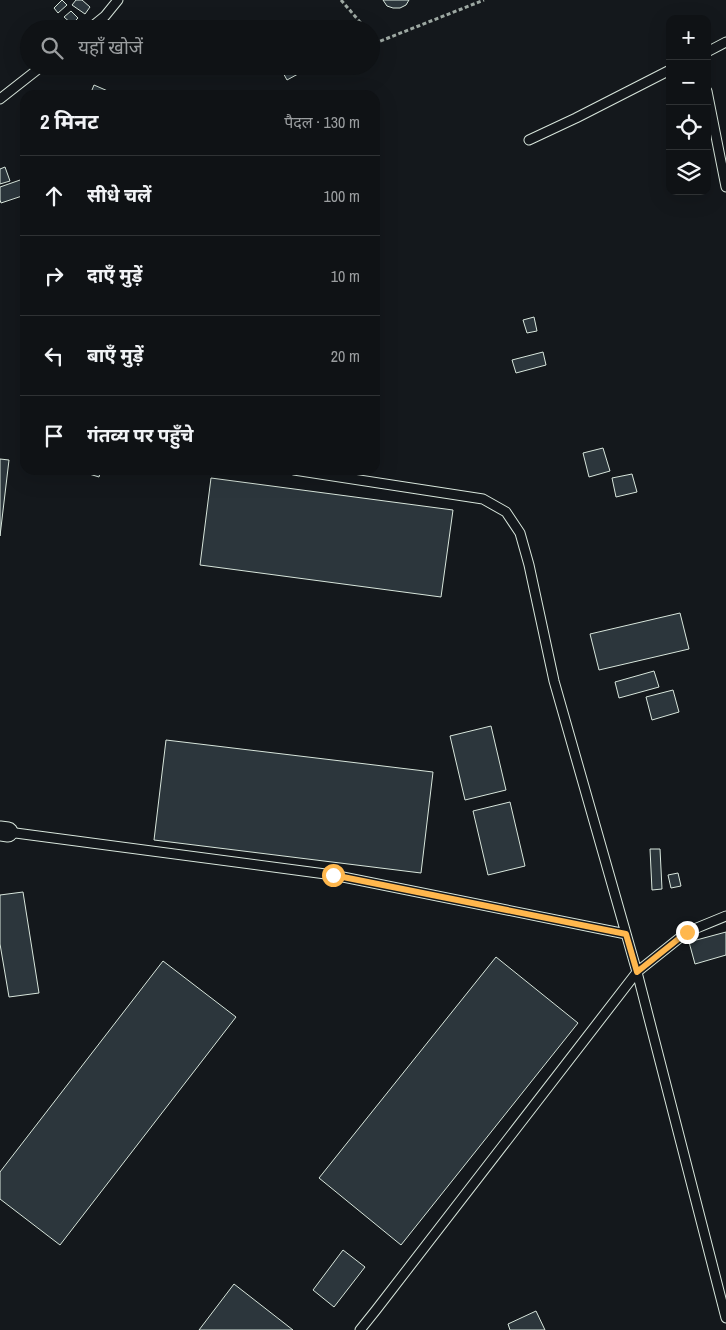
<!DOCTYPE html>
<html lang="hi">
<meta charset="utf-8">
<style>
:root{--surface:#0f1215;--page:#181b1e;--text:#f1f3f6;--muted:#9b9ea0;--line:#2f3234}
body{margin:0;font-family:"Archivo Narrow","Noto Sans Devanagari",sans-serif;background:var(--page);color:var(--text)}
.controls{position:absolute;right:15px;top:15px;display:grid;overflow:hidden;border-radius:10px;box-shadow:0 5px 20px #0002}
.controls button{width:45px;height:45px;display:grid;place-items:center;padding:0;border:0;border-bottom:1px solid var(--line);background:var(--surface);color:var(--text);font:25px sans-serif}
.stop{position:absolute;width:15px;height:15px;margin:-11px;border:4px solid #ffb74d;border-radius:50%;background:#fff}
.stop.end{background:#ffb74d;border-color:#fff;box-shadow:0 1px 5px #0008}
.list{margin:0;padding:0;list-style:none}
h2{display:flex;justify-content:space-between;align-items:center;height:65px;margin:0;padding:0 20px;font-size:21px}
h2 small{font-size:16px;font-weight:400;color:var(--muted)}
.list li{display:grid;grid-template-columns:32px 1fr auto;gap:15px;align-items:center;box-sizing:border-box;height:80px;padding:0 20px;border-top:1px solid var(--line)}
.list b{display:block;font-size:19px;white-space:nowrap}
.list em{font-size:16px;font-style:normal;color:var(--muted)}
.icon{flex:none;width:28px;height:28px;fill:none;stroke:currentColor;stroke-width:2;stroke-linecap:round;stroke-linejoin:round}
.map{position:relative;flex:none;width:726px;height:1330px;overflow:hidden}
.search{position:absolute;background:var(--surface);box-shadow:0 5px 20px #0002;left:20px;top:20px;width:360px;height:55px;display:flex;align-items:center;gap:12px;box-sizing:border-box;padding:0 18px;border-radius:28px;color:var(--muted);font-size:19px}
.panel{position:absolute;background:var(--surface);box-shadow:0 5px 20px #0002;left:20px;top:90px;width:360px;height:385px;border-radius:15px}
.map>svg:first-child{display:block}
.building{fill:#2c363c;stroke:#d8e6dc}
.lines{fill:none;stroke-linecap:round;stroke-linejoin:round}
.lane-casing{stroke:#d8e6dc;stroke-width:11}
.street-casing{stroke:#d8e6dc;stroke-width:21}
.path{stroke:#9da8a2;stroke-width:3;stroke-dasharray:4 2.5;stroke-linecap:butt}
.lane{stroke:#14181c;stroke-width:9}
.street{stroke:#14181c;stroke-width:19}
.route{stroke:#ffb74d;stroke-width:6}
</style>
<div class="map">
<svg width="726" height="1330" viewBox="0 0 726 1330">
<rect width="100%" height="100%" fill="#14181c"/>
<path class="building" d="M62 0 67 5 58 13 54 8Z
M76 0H82L90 7 85 14 72 5Z
M383 0H409L406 5 400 8H393L387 6Z
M71 11 78 18 72 24 64 17Z
M286 66H294L298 74 287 80 281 69Z
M94 85 117 95H90Z
M5 167 10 181 0 184V169Z
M23 179 25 183V195L1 203 0 200V187Z
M534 317 537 331 527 333 523 320Z
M543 352 546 365 516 373 512 360Z
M603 448 610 471 589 477 583 453Z
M0 459 9 460 0 536Z
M76 470H101L99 477Z
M632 474 637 492 616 497 612 478Z
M211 478 453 510 441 597 200 565Z
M680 613 689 649 599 670 590 634Z
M654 671 659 687 619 698 615 682Z
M673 690 679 712 652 720 646 697Z
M491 726 506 790 465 800 450 736Z
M166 740 433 772 421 873 154 840Z
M510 802 525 866 488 875 473 811Z
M650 849H660L662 889 652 890Z
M678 873 681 886 671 888 668 875Z
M23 892 39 993 9 997 0 944V895Z
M726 932V955L695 964 689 942Z
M496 957 578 1023 401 1245 319 1178Z
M163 961 236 1017 60 1245 0 1199V1172Z
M343 1250 365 1267 334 1307 313 1290Z
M234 1284 293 1330H199Z
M536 1311 545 1330H510L508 1324Z"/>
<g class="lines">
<g class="lane-casing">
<path id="lane" d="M89 29 105 16 118 0
M707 52 726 42
M707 91 726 187
M0 99 42 66
M529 140 576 118 670 70
M294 470 483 499 506 512 520 533 529 565 554 681 637 972 726 1318
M8 832 333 875 626 934
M360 1330 376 1310 637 972 687 932 726 916"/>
</g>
<g class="street-casing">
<path id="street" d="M0 831 8 832"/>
</g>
<path class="path" d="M341 0 366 29
M371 34 378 42 484 0"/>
<use href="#lane" class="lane"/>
<use href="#street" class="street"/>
</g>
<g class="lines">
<path class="route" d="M333 875 626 934 637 972 687 932"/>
</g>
</svg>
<div class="controls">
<button>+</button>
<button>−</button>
<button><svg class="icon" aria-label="locate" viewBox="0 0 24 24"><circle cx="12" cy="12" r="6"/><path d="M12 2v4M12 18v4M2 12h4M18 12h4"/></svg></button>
<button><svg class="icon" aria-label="layers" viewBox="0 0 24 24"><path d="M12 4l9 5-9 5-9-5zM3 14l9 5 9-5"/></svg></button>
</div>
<div class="stop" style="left:333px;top:875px"></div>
<div class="stop end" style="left:687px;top:932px"></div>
<div class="search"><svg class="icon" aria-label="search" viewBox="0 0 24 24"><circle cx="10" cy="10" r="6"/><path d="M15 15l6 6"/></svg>यहाँ खोजें</div>
<section class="panel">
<h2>2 मिनट<small>पैदल · 130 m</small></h2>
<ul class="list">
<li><svg class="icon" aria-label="ahead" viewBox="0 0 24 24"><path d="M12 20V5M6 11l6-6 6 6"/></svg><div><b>सीधे चलें</b></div><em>100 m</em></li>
<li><svg class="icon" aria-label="right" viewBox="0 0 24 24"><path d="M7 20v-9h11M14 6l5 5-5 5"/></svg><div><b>दाएँ मुड़ें</b></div><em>10 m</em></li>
<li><svg class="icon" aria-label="left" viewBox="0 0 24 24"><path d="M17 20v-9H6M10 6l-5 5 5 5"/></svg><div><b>बाएँ मुड़ें</b></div><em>20 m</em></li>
<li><svg class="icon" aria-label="arrive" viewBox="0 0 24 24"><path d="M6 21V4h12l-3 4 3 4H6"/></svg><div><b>गंतव्य पर पहुँचे</b></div></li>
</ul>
</section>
</div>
